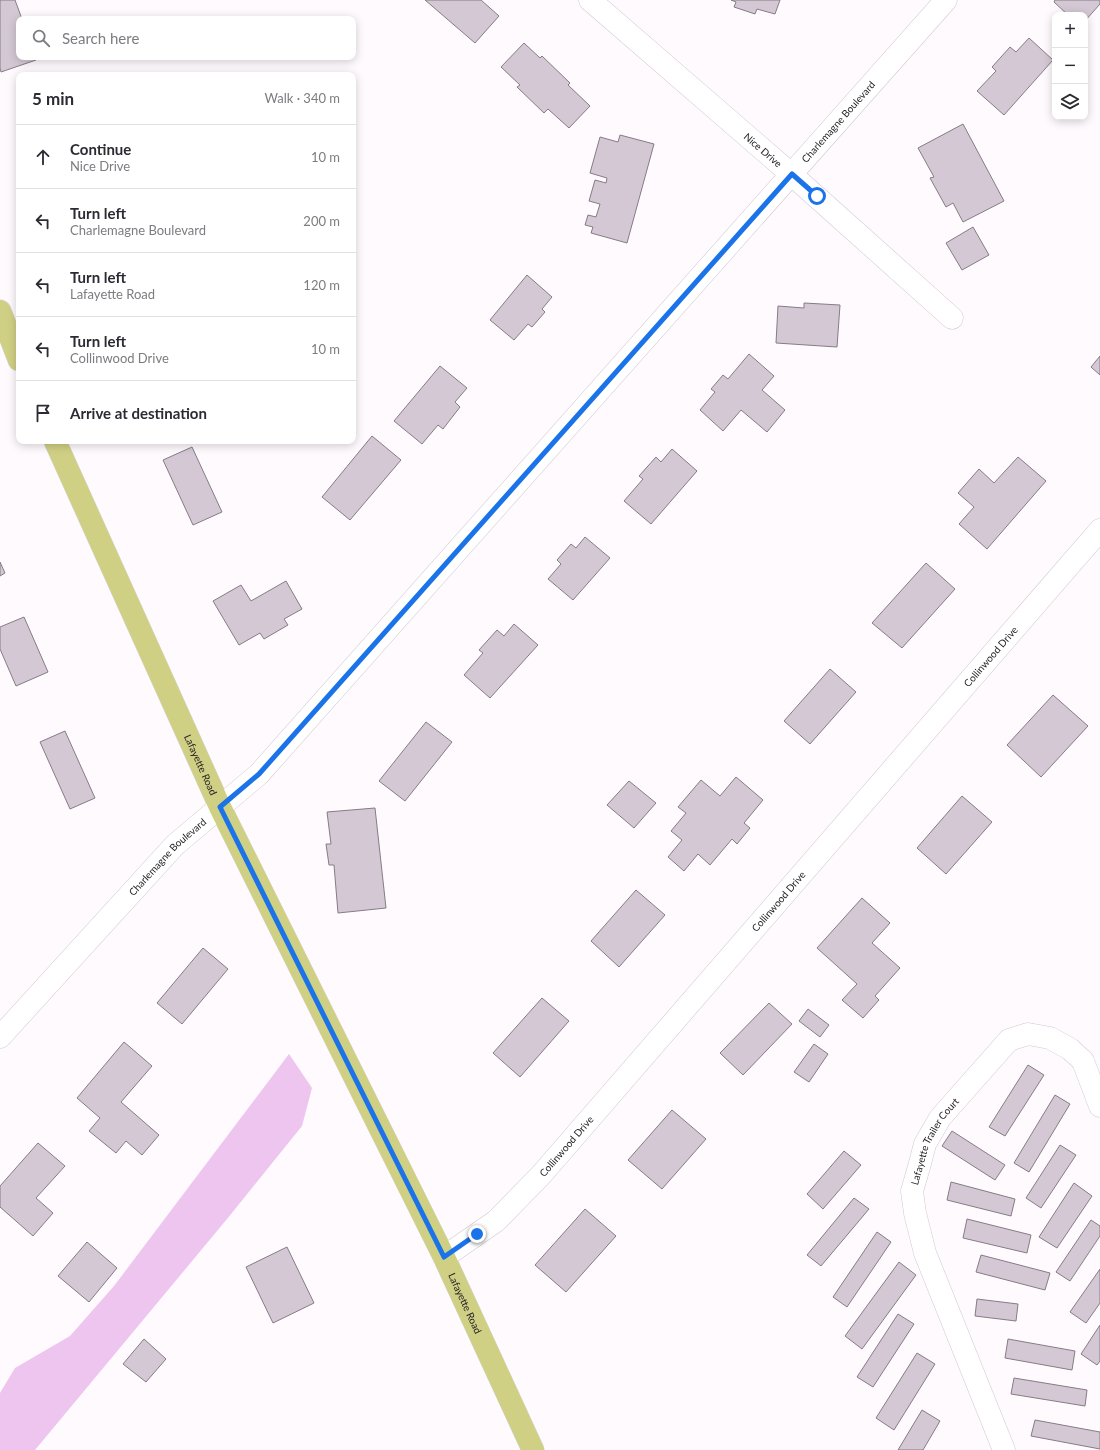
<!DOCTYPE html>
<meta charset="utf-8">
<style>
:root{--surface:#fff;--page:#f2f2f3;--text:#2b2b33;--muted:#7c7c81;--line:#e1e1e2}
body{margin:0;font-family:Lato,sans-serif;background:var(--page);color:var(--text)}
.controls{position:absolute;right:12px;top:12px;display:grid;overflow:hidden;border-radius:8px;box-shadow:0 2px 10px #0003}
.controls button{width:36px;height:36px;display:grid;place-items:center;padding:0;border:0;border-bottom:1px solid var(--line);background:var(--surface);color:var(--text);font:20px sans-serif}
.stop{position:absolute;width:12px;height:12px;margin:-9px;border:3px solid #1a73e8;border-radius:50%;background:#fff}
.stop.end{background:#1a73e8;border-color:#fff;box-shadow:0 1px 4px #0008}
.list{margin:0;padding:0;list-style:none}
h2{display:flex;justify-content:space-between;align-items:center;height:52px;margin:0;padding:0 16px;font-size:17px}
h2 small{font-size:13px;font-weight:400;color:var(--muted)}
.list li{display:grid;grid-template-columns:26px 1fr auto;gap:12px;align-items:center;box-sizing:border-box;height:64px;padding:0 16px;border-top:1px solid var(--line)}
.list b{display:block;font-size:15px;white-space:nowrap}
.list p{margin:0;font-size:13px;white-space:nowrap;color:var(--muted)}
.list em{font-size:13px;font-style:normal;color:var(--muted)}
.icon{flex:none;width:22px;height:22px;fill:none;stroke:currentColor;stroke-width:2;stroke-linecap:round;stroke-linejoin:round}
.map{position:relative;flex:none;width:1100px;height:1450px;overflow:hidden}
.search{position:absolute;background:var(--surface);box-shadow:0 2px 10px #0003;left:16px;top:16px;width:340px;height:44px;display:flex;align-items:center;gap:10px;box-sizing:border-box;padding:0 14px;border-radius:8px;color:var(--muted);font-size:15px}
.panel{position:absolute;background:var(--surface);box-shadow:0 2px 10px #0003;left:16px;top:72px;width:340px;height:372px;border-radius:8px}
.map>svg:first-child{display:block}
.green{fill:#edc5ee}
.building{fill:#d3c8d3;stroke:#867c86}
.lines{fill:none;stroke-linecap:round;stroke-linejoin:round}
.minor-casing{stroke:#d2c8d2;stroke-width:23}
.major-casing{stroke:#d8d7d8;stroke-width:23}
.minor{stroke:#fff;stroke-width:22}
.major{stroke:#d0d085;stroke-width:22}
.route{stroke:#1a73e8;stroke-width:5}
.labels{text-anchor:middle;stroke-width:3.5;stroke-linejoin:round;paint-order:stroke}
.street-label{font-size:10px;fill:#262226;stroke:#fefafe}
</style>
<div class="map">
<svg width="1100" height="1450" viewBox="0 0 1100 1450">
<rect width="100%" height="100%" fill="#fefafe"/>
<path class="green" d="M289 1054 312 1088 302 1126 227 1219 35 1450H0V1393L15 1368 70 1336 114 1286Z"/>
<path class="building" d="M0 0H15L22 19H19V57H35L36 60 1 72 0 68Z
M425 0H481L499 16 475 43Z
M731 0H780L775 14 757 9 755 14 734 7 736 2Z
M1055 0H1100V4L1085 21V15H1068L1054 2Z
M1029 38 1053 60 1004 115 977 91 996 71 992 67 1010 47 1016 52Z
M524 43 540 58 542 56 570 83 568 85 590 106 569 128 548 109 544 113 517 87 520 85 501 67Z
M963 124 1004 201 963 222 953 203 946 207 930 178 934 177 918 148Z
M620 135 654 144 627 243 591 233 593 227 585 225 588 215 596 217 600 204 589 201 595 180 606 183 607 178 590 173 600 137 618 142Z
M973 227 989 255 962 270 946 243Z
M527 275 552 297 542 309 545 312 532 327 528 324 514 340 490 320Z
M804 303 840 305 837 347 776 343 778 306 804 308Z
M749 354 774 376 762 390 785 410 767 432 741 410 723 431 700 410 715 392 711 389 723 375 728 379Z
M1100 356V375L1091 367Z
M440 366 467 388 455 402 460 407 443 429 438 425 422 444 394 421Z
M372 436 401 460 350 520 322 497Z
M192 447 222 512 193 525 163 460Z
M672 449 697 471 651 524 624 501 643 479 639 476 656 457 661 462Z
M1018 457 1046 481 987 549 959 524 974 507 958 493 979 469 994 483Z
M585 537 610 558 573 600 548 579 561 564 557 560 571 544 576 548Z
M0 562 5 573 0 576Z
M926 563 955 589 902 648 872 623Z
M286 581 302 609 284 619 288 625 264 639 260 633 239 645 213 601 241 585 251 601Z
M24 617 48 672 16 686 0 649V627Z
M514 624 538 645 490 698 464 675 483 653 479 650 497 630 504 636Z
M830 669 856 692 810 744 784 721Z
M1053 695 1088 726 1041 777 1007 745Z
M426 722 452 742 405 801 379 781Z
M65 731 95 798 70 809 40 742Z
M736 777 763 800 744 823 750 828 737 844 732 839 710 865 698 854 684 871 668 857 682 840 671 831 686 813 678 807 701 780 720 796Z
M629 781 656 803 634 828 607 805Z
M962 796 992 822 946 874 917 848Z
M375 808 386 908 338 913 334 865H329L326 844H331L327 812Z
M636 890 665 915 619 967 591 941Z
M862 898 890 923 872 943 900 968 875 996 879 1000 863 1018 842 1000 857 984 817 948Z
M203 948 228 969 182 1024 157 1003Z
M542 998 569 1021 520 1077 493 1053Z
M769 1003 792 1024 743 1075 720 1053Z
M808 1009 829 1025 820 1037 799 1021Z
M124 1042 152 1066 121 1102 159 1135 142 1155 126 1141 116 1153 89 1131 100 1118 77 1098Z
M814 1044 828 1054 809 1082 794 1072Z
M1028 1065 1044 1075 1005 1136 989 1127Z
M1055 1095 1070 1104 1029 1172 1014 1163Z
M672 1110 706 1139 662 1189 628 1160Z
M952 1131 1005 1165 995 1180 942 1146Z
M38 1143 65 1166 36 1198 53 1213 33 1236 0 1207V1186Z
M1060 1145 1076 1155 1041 1208 1026 1198Z
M844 1151 861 1165 823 1209 807 1194Z
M951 1182 1015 1199 1011 1216 947 1200Z
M1074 1183 1092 1196 1057 1248 1039 1237Z
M854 1198 869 1209 821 1266 807 1255Z
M585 1209 616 1236 566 1292 535 1265Z
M967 1219 1031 1235 1027 1253 963 1238Z
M1091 1220 1100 1226V1236L1070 1281 1056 1272Z
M877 1232 891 1242 847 1307 833 1297Z
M87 1242 117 1268 89 1302 58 1276Z
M287 1247 314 1303 273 1323 246 1267Z
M981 1255 1050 1273 1045 1290 976 1272Z
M899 1262 916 1275 862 1349 845 1336Z
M1100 1269V1303L1086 1323 1070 1312Z
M977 1299 1018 1304 1016 1321 975 1316Z
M898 1314 914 1324 873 1387 857 1377Z
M1100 1325V1361L1097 1365 1081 1354Z
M144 1339 166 1359 146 1382 123 1364Z
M1008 1339 1075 1351 1072 1370 1005 1358Z
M917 1353 935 1364 894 1430 876 1418Z
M1014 1378 1087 1390 1085 1406 1011 1394Z
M922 1410 940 1421 923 1450H898Z
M1035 1420 1100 1432V1449L1031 1436Z"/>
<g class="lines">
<g class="minor-casing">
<g id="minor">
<path id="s1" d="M590 0 791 174 952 318"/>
<path id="s2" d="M0 1037 175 845 259 774 946 0"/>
<path id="s3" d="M444 1257 496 1221 541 1175 1100 530"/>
<path id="s4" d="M1004 1450 925 1253 915 1213 912 1191 919 1167 925 1144 940 1118 1009 1040 1028 1034 1050 1038 1070 1049 1083 1061 1100 1106"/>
</g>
</g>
<g class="major-casing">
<g id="major">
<path d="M0 311 19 360"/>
<path id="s5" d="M55 441 220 807 444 1257 533 1450"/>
</g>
</g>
<use href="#minor" class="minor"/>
<use href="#major" class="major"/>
</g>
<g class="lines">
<path class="route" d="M477 1234 444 1257 220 807 259 774 792 174 817 196"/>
</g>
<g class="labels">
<g class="street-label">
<text dy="4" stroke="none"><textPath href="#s2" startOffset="1242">Charlemagne Boulevard</textPath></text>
<text dy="4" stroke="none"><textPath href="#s1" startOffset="229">Nice Drive</textPath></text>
<text dy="4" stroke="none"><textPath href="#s3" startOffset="814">Collinwood Drive</textPath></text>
<text dy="4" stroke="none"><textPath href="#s5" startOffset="355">Lafayette Road</textPath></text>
<text dy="4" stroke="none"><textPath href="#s2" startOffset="246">Charlemagne Boulevard</textPath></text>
<text dy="4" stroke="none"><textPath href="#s3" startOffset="490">Collinwood Drive</textPath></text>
<text dy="4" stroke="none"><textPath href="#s4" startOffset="331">Lafayette Trailer Court</textPath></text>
<text dy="4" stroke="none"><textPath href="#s3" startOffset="166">Collinwood Drive</textPath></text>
<text dy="4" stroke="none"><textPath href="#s5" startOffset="955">Lafayette Road</textPath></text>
</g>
</g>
</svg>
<div class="controls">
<button>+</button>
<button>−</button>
<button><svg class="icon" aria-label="layers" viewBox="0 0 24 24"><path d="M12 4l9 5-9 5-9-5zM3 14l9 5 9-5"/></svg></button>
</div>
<div class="stop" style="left:817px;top:196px"></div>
<div class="stop end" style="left:477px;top:1234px"></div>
<div class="search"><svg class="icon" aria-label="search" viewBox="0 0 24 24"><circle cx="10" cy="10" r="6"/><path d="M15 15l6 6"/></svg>Search here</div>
<section class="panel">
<h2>5 min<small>Walk · 340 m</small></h2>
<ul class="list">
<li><svg class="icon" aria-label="ahead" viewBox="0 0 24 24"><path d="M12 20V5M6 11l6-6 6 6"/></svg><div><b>Continue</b><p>Nice Drive</p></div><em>10 m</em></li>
<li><svg class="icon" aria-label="left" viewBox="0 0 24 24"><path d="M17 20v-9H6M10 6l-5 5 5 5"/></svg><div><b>Turn left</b><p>Charlemagne Boulevard</p></div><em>200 m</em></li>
<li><svg class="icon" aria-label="left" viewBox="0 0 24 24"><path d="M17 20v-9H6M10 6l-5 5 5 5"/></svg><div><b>Turn left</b><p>Lafayette Road</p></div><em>120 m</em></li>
<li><svg class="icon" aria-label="left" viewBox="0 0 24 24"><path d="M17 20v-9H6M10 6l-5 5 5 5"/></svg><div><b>Turn left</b><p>Collinwood Drive</p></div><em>10 m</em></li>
<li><svg class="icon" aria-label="arrive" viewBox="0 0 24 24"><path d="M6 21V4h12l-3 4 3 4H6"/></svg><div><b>Arrive at destination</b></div></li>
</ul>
</section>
</div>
